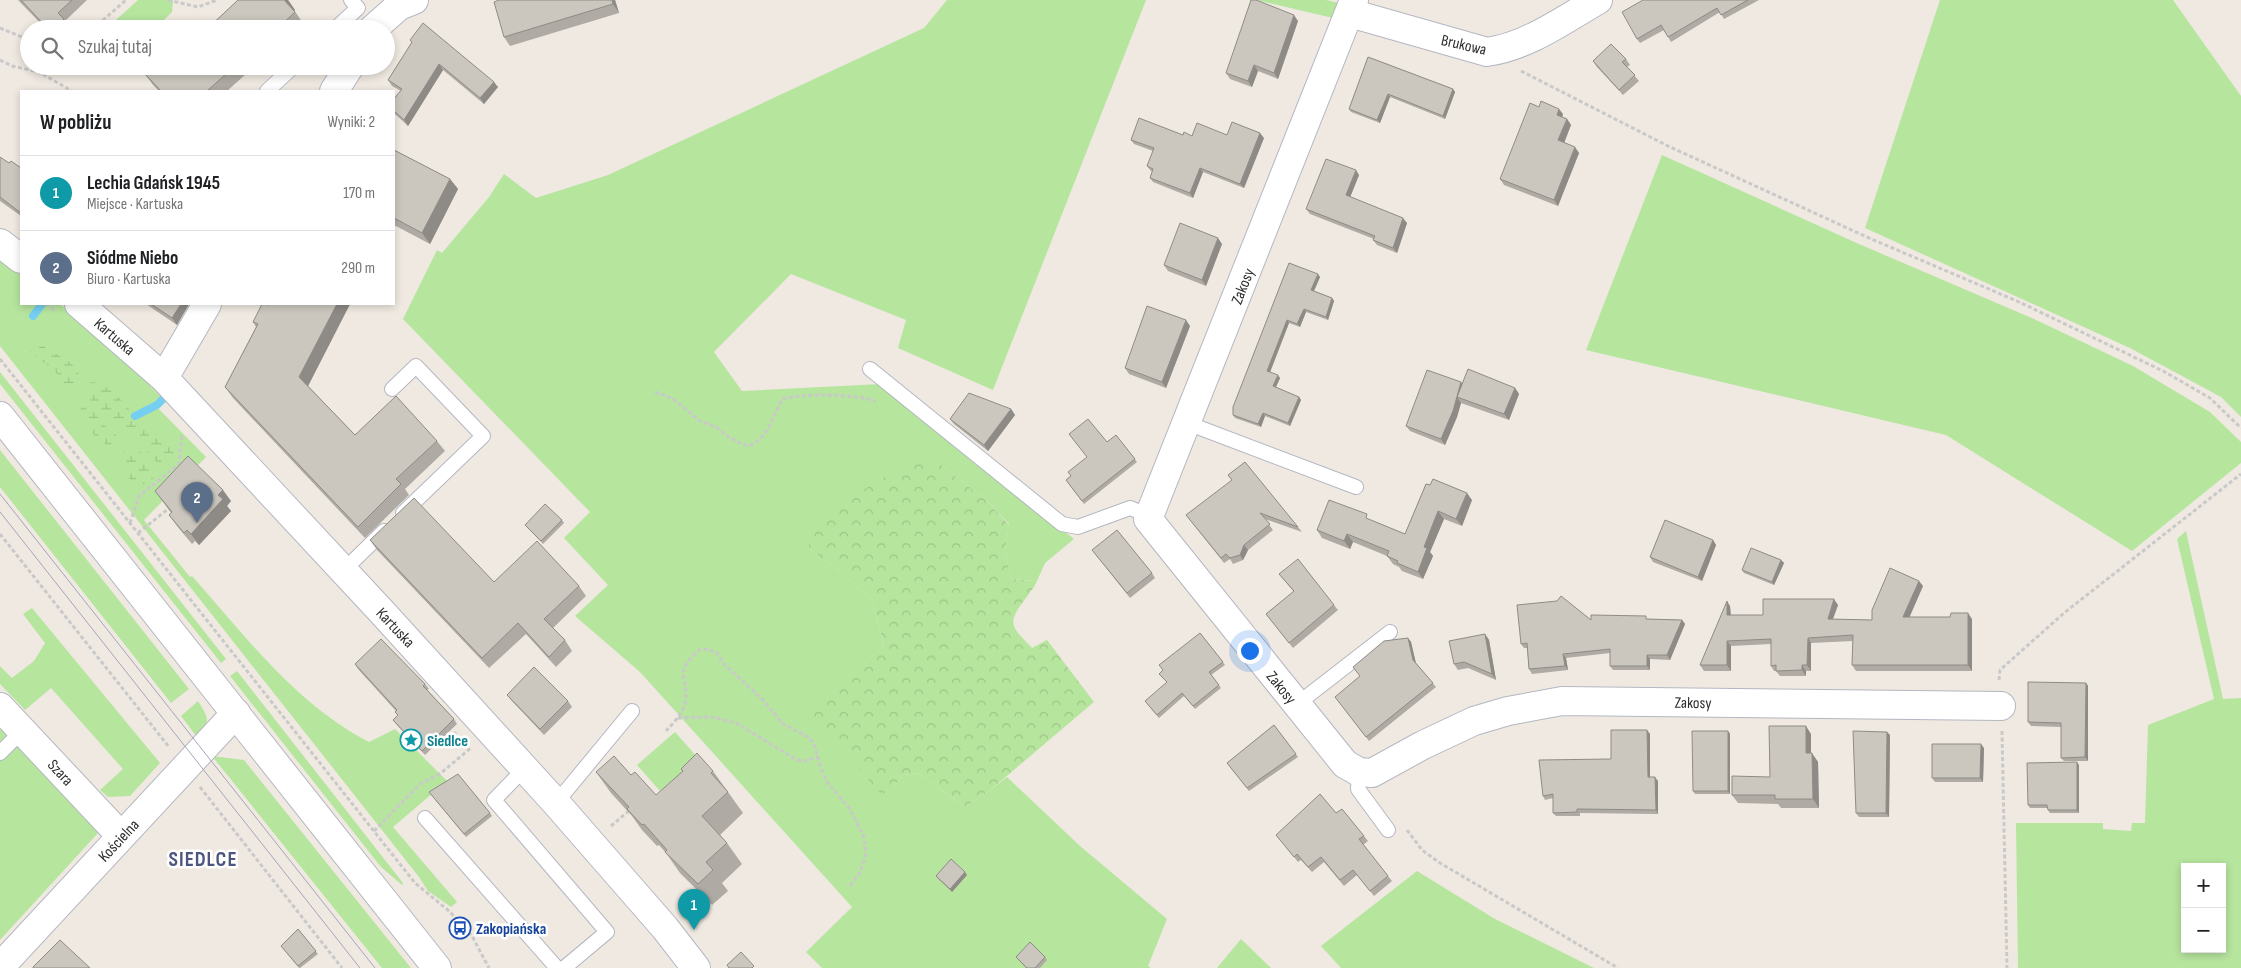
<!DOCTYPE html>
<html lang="pl">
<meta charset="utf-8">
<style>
:root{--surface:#fff;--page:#f2f2f2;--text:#202124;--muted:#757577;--line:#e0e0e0;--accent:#b45309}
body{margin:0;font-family:"Sofia Sans Condensed",sans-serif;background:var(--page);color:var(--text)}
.controls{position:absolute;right:15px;bottom:15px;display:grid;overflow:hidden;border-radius:0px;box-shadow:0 2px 8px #0003}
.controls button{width:45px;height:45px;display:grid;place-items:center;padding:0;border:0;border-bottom:1px solid var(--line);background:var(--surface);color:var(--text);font:25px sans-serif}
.you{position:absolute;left:1249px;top:650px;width:18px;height:18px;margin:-12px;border:4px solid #fff;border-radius:50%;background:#1a73e8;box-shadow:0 0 0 8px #1a73e833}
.badge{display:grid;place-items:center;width:32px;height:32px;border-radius:50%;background:var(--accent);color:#fff;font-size:16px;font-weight:700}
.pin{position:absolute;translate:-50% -41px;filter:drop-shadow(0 1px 2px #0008)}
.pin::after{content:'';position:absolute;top:26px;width:18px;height:15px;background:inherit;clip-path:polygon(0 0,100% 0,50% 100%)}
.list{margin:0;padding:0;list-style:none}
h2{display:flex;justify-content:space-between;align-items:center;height:65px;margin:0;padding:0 20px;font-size:21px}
h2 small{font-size:16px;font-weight:400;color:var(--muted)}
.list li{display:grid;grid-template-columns:32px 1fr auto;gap:15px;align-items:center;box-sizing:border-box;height:75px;padding:0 20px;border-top:1px solid var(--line)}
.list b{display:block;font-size:19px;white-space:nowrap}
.list p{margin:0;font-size:16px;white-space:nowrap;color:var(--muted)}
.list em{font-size:16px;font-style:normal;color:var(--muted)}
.icon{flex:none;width:28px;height:28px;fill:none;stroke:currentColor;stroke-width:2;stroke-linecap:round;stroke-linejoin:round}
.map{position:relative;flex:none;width:2241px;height:968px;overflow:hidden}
.search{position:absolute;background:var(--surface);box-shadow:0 2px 8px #0003;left:20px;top:20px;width:375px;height:55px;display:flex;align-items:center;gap:12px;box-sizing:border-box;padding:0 18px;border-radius:28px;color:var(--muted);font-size:19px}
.panel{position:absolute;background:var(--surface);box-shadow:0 2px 8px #0003;left:20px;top:90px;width:375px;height:215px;border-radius:0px}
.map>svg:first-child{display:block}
.green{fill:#b6e59e;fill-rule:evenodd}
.forest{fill:url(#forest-crowns)}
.wetland{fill:url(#wetland-marsh)}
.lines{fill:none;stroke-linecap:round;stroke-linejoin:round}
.stream{stroke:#75cff0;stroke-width:8}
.service-casing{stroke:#b4b7c1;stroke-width:16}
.minor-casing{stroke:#b4b7c1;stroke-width:30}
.secondary-casing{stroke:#b4b7c1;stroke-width:30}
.path{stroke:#c9c9c9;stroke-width:3;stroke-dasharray:4 2.5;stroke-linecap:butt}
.service{stroke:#fff;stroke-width:14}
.minor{stroke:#fff;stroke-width:28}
.secondary{stroke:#fff;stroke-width:28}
.tram{stroke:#a3a6b8;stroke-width:1}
.wall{fill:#afaba4}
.shaded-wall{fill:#8e8b86}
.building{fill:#cbc7bf;stroke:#8e8b86}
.labels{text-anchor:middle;stroke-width:5;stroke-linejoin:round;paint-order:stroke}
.street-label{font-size:16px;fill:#2e2e2e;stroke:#fff}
.culture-label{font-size:16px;font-weight:bold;fill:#0d838f;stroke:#fff;text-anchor:start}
.transit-label{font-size:16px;font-weight:bold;fill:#164399;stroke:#fff;text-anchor:start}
.district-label{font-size:21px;font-weight:bold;letter-spacing:1px;fill:#4d5680;stroke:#fff}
</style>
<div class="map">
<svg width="2241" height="968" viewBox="0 0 2241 968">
<defs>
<pattern id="forest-crowns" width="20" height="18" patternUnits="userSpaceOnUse" patternTransform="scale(1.25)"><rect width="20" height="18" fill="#b6e59e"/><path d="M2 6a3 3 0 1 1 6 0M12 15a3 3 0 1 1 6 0" fill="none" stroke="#9dc588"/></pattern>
<pattern id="wetland-marsh" width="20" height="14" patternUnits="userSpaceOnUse" patternTransform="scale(1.25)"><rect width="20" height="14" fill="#b6e59e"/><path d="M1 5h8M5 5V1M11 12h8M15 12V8" fill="none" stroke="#9dc588"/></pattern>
</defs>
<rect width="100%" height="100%" fill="#efe9e1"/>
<path class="green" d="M138 0H173L172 12 155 29H106Z
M947 0H1146L993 390 898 348 906 320 791 274 714 352 742 391 881 384 1074 539 1045 563 1037 581 1011 579 1005 550 1009 524 988 502 934 459 808 548 837 569 872 600 884 645 810 714 893 788 903 775 918 773 965 807 989 791 1007 777 1080 846 1167 919 1148 966 1151 968H822L806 952 852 907 640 672 575 616 608 585 564 538 590 512 403 319 437 250 442 253 489 197 504 174 536 198 608 175 924 28Z
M1256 0H1326L1339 3 1333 18Z
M1940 0H2173L2241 96V417L2221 397 2130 348 1865 228Z
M1662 155 1859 244 2034 319 2133 366 2210 412 2241 442V463L2132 551 1946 435 1586 350Z
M0 258 21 274V304H60L81 320 118 353 162 398 155 405 206 457 144 520 190 577 192 576C246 637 296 704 369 742L395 729 447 781 393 827 457 902 451 907 428 891 419 877 0 346Z
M0 372 226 659 221 663 0 384Z
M0 450 189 689 171 703 0 487Z
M2186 531 2223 699 2241 698V968H2018L2016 823H2103V829L2131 831 2132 823H2145L2148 725 2214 699 2177 539ZM2185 867H2222V949H2185Z
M32 608 160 763 130 796 108 797 100 790 123 769 51 688 25 710 0 684V666L12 678 34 661 45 643 23 614Z
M237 671 403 883 402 885 381 867 230 676Z
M198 701C209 719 211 720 197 737L181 716Z
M0 728 98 833 0 940Z
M675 732 698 758 660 791 637 765Z
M212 756 244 760 411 968H382Z
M1417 871 1495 919 1594 968H1341L1321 946Z
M1241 939 1271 968H1217Z"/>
<path class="forest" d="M934 459 988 502 1009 525 1005 550 1011 579 1037 581C1032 594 1009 613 1014 626 1017 634 1027 642 1032 648L1047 640 1094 702 989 791 965 807 918 773 903 775 893 788 882 795 809 714 884 645 872 600 837 569 808 548 816 529 840 504 906 464Z"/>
<path class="wetland" d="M38 343 71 363 79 371 76 387 71 391C64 387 63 381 58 375 49 364 38 361 30 350L33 345Z
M92 382C112 385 124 404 137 418L139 423 135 428C131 429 126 431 123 430 106 427 93 405 86 392L88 384Z
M83 405 91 408 102 423 117 436 118 441 115 445C98 447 87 425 79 412Z
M145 429C158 431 169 436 175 448L169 465 162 466C153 459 138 445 140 433Z
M127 447 138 449 155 474 153 479 147 484C129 486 123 472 120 457Z"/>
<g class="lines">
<path class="stream" d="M33 316 42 304
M135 416 157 405 163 399"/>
<g class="service-casing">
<path id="service" d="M335 29 358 8 351 0
M267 91 294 66
M870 369 1062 524 1078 527 1130 508 1140 512 1148 519
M392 389 416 366 483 436 403 513
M1187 423 1356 487
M343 571 384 531
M1296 705 1390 632
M0 753 22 731
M525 768 494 800 607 932 564 968
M1359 772 1358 789 1388 830
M556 803 632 711
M425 818 557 968"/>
</g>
<g class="minor-casing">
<path id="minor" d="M1354 0 1148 519 1345 764 1359 772 1372 773 1423 745 1474 721 1508 711 1562 701 2001 706
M1350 13 1487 52C1528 46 1563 20 1598 0
M373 29 399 6 414 0
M334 91 350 66
M0 243 21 259
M79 304 164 378 381 611 556 803 665 928 696 968
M164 378 207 304
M0 707 121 836
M0 967 236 713"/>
</g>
<g class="secondary-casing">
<path id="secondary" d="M0 416 437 968"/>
</g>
<path class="path" d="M168 0 198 7 217 0
M0 28 29 40
M93 29 126 0
M0 60 12 66 39 72 72 91
M1521 71 1668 146 1869 238 2017 301 2163 371 2210 398 2241 428
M46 304 54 310
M0 359 415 883 449 911 472 936 489 968
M655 392 672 398 700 421 716 427 730 438 745 445H751L761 438 768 429 782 399C804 393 854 394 876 401
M130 523 139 496 179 464 182 435
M138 533 168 509
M0 534 169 747
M1999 680 2000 670 2064 613 2241 474
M678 718 712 717 736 723 797 760 804 761 818 757
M666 731C673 723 684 713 685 702 690 674 671 676 699 650L708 649 717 653 723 663 762 699 783 724 808 737 814 743 820 766 827 782 850 809 864 837 866 855 859 874 849 888
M2002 731 2007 968
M440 747 456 732
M200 787 342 968
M611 826 631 809
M1407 830 1422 850 1440 863 1618 968
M374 831 420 784 441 773 472 747"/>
<use href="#service" class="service"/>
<use href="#minor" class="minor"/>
<use href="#secondary" class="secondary"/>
<path class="tram" d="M0 494 375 968
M0 512 360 968"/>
</g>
<path class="wall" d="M18 0H87L65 21 70 27 69 29H46Z
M238 0H288L295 10H294L303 23 297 29H207Z
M499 0H615L619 13 510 46 504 37Z
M1643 0H1759L1724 19 1720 12 1671 42 1664 30 1640 43 1637 39Z
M1298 21 1278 79 1258 71 1252 87 1230 79 1226 73Z
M410 40 498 87 484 104 443 70 408 126 394 113V99L401 91 392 86 388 80 412 43Z
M1368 57 1453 89 1455 92 1445 119 1390 97 1380 123 1351 112 1349 109Z
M1626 59 1630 65 1627 67 1639 81 1623 95 1597 67 1593 61Z
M165 66H255L227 91H159L153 85 145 74Z
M1563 114 1562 117 1567 119 1571 125 1564 142 1579 153 1558 206 1504 185 1500 179Z
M1183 135 1192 136 1227 135 1264 138 1244 188 1203 172 1193 198 1153 182 1150 178 1152 171H1151L1147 166 1153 151 1134 144 1131 140Z
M394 150 450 179 458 189 430 244 394 225Z
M0 157 9 163 21 168V216L0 201Z
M1359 175 1350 197 1407 223 1397 253 1377 245 1373 240 1374 239 1310 214 1306 209Z
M1222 244 1206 286 1168 271 1164 265Z
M1289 263 1320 277 1314 291 1332 298 1334 301 1328 320 1306 312 1300 327 1289 323 1270 373 1280 378 1276 387 1299 397 1301 400 1290 426 1265 416 1261 427 1235 418 1233 415Z
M146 304H189L177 325Z
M268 304H350L308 386 355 435 437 441 445 451 405 489 409 495 365 538 233 398 225 387 256 327 253 322Z
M1190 326 1166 388 1129 374 1125 368Z
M1461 382 1462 384 1515 388 1519 394 1509 420 1461 403 1457 417 1445 445 1410 431 1406 426Z
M1011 409 1015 415 988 451 954 424 950 419Z
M1116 435 1137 462 1084 504 1066 480 1107 442Z
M1228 475 1298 527 1302 532 1265 519 1273 530 1248 550 1243 560 1233 564 1230 559 1224 563 1186 515 1232 481Z
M1426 484 1472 500 1462 526 1444 519 1430 552 1433 556 1423 579 1402 571 1399 567 1393 564 1387 556 1353 542 1350 549 1322 538 1317 530 1371 520 1405 534Z
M155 491 231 501 227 506 231 511 199 545 195 541 192 544 177 526 169 515 171 513Z
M562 520 564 523 543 544 525 525Z
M370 540 494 582 579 586 586 596 553 628 565 640 572 651 556 667 526 634 489 668 377 550Z
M1713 540 1716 545 1702 581 1653 562 1650 557Z
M1092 550 1152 573 1155 578 1130 598Z
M1781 560 1784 563 1774 585 1744 573 1742 570Z
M1279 574 1334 605 1338 610 1293 648 1266 614 1294 592Z
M1923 586 1909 617 1972 619V671H1856L1852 665 1853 641 1811 643V671H1806V676H1780L1776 671H1774L1771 666V644L1731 646V671H1704L1700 665 1730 606 1731 615H1763L1838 605 1833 619 1872 620Z
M1649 619 1682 620 1685 624 1670 660 1650 659V670H1613L1610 666V653L1566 658 1568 670 1532 674 1529 669 1527 648H1524L1521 644 1591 620Z
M1200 633 1225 665 1211 675 1221 688 1195 709 1184 696 1159 718 1147 704 1167 682 1159 674Z
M1485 634 1489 640 1496 680 1468 668 1458 670 1454 664Z
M1408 638 1411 642 1416 663 1436 687 1369 741 1335 697Z
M355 664 425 684 429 689 427 690 454 719 457 724 425 755 397 725 393 720 398 716 395 712 396 711 358 669Z
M2086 683 2088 686V761H2064L2061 758V727L2031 726 2028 722Z
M507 695 568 701 572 707 544 735 511 700Z
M1274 725 1298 757 1249 791 1227 763Z
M1728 731 1730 734V794H1695L1693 791Z
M1887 732 1890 735 1889 817H1859L1856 813Z
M1650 734V777L1658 781V814L1580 813V816H1556L1553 813V798L1545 800 1543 796 1611 759Z
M1811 734V753L1818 762 1819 808H1781L1778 804 1738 803 1732 795 1770 777Z
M1984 748 1983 782H1935L1932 778Z
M2079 765V813H2050L2048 810V808H2030L2028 805Z
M713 771 743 813 720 835 727 843 742 864 722 883 728 891 712 905 680 873 666 853 659 845 657 846 642 830 632 816 611 793 596 772 631 775 656 795Z
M429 792 490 813 492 816 466 837Z
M1336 813 1364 836 1368 841 1363 845 1392 881 1374 896 1357 875 1344 886 1324 862 1312 872 1301 860 1298 862 1276 835Z
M967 875 952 892 938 879 936 876Z
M298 929 318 954 300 968H299L281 946Z
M1016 957H1045L1047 960 1040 968H1026Z"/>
<path class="shaded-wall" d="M285 0H288L295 10 293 12 285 1Z
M612 0H615L619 13 613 4Z
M1294 15 1298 21 1278 79 1274 73Z
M439 64 443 70 408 126 404 120Z
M1254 65 1258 71 1252 87 1248 81Z
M494 82 498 87 484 104 480 98Z
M1453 89 1455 92 1445 119 1443 116Z
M1388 94 1390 97 1380 123 1377 120Z
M1559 109 1563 114 1561 121 1557 115Z
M1567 119 1571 125 1563 146 1558 140Z
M1260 133 1264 138 1244 188 1240 184Z
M1575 147 1579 153 1558 206 1554 200Z
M1200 168 1203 172 1193 198 1190 193Z
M1356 170 1359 175 1349 200 1346 195Z
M450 179 458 189 430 244 422 233Z
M1403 218 1407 223 1397 253 1393 248Z
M1218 238 1222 244 1206 286 1202 280Z
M1318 274 1320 277 1313 293 1311 290Z
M1332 298 1334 301 1328 320 1326 317Z
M181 304H189L177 325 172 318Z
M337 304H350L307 388 299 377Z
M1304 309 1306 312 1300 327 1297 324Z
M1186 320 1190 326 1166 388 1162 382Z
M1287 320 1289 323 1269 374 1267 371Z
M1278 375 1280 378 1275 389 1273 386Z
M1461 382 1465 388 1457 397 1461 403 1457 417 1445 445 1441 439Z
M1515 388 1519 394 1509 420 1504 414Z
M1299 397 1301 400 1290 426 1288 423Z
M1011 409 1015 415 988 451 984 445Z
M1263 413 1265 416 1261 427 1258 424Z
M223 490 231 501 227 506 231 511 199 545 191 534 218 495Z
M1467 493 1472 500 1462 526 1456 519Z
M1438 511 1444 519 1430 552 1433 556 1423 579 1418 572 1424 547Z
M1347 534 1353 542 1350 549 1344 541Z
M1713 540 1716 545 1702 581 1698 577Z
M1244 545 1248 550 1243 560 1240 555Z
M1781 560 1784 563 1774 585 1772 582Z
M1919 581 1923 586 1907 623 1903 617Z
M1834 599 1838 605 1831 624 1828 619Z
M1727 601 1730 606 1731 621 1727 615Z
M1968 613 1972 619V671L1968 665Z
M1682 620 1685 624 1670 660 1667 655Z
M1485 634 1489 640 1496 680 1492 674Z
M1408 638 1411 642 1416 664 1413 660Z
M1808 638 1811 643V671L1807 665Z
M1727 641 1731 646V671L1727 665Z
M1563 654 1566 658 1568 670 1565 666Z
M1647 655 1650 659V670L1647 666Z
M1802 665 1806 671V676L1802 670Z
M2086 683 2088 686V761L2085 757Z
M1806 726 1811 734V762L1806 753Z
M1647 730 1650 734V781L1648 777Z
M1728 731 1730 734V794L1728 791Z
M1887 732 1890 735 1889 817 1886 813Z
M1981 744 1984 748 1983 782 1980 778Z
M1812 753 1818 762 1819 808 1813 799Z
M2077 762 2079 765V813L2077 810Z
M1655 777 1658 781V814L1656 810Z
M965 872 967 875 952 892 950 889Z"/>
<path class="building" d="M21 0H72L58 13 64 19 54 29H48Z
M238 0H285V1L295 12 277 29H207Z
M499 0H612L613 4 504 37 494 2Z
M1251 0H1256L1294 15 1274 73 1254 65 1248 81 1226 73Z
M1643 0H1748L1721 15 1717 8 1668 37 1661 25 1637 39 1622 12Z
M423 23 494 82 480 98 439 64 404 120 394 111V99L402 89 388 80 412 42 410 40Z
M1611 44 1626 59 1622 62 1635 75 1619 90 1593 61Z
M1368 57 1453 89 1443 116 1388 94 1377 120 1349 109Z
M153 66 164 67 235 66 207 91H208H161L145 74Z
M1541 101 1559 109 1557 115 1567 119 1558 140 1575 147 1554 200 1500 179 1530 103 1539 107Z
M1139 118 1183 135 1184 132 1192 136 1197 123 1227 135 1232 122 1260 133 1240 184 1200 168 1190 193 1150 178 1153 169 1147 166 1154 148 1131 140Z
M394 150 450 179 422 233 394 218Z
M0 157 9 163 11 161 21 168V213L0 197Z
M1326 159 1356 170 1346 195 1403 218 1393 248 1373 240 1375 236 1306 209Z
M1180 223 1218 238 1202 280 1164 265Z
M1289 263 1318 274 1311 290 1332 298 1326 317 1304 309 1297 324 1287 320 1267 371 1278 375 1273 386 1299 397 1288 423 1263 413 1258 424 1233 415V407Z
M151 304H181L172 318Z
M262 304H265L268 305V304H337L299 377 355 435 396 396 437 441 396 479 401 484 358 527 225 387 258 324 253 322Z
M1147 306 1186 320 1162 382 1125 368Z
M1468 369 1515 388 1504 414 1457 397Z
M1427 370 1461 382 1453 411 1441 439 1406 426Z
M969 393 1011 409 984 445 950 419Z
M1088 419 1107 442 1116 435 1135 459 1082 501 1066 480 1071 476 1068 472 1087 457 1069 434Z
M188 456 223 490 218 495 223 499 191 534 187 530 184 533 169 515 172 512 155 491Z
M1245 462 1298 527 1260 513 1270 524 1244 545 1240 555 1230 558 1226 554 1221 558 1186 515 1232 480 1228 475Z
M1433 479 1467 493 1456 519 1438 511 1424 547 1427 548 1418 572 1397 563 1398 561 1387 556 1389 551 1347 534 1344 541 1317 530 1329 500 1367 514 1366 518 1405 534 1426 484 1430 485Z
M414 498 494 582 537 541 579 586 544 619 565 640 549 657 518 623 482 658 370 540Z
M545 504 562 520 541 541 525 525Z
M1665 520 1713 540 1698 577 1650 557Z
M1117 530 1152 573 1127 593 1092 550Z
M1751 548 1781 560 1772 582 1742 570Z
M1298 559 1334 605 1289 643 1266 614 1294 591 1279 574Z
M1890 568 1919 581 1903 617H1950L1951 613H1968V665H1852L1853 635 1808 638 1807 665H1802V670L1776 671V665L1771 666V639L1727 641V665H1700L1727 601V615H1763V599H1834L1828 619 1872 620V610Z
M1561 596 1591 620V615L1646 616V619L1682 620 1667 655H1647V666H1610V649L1563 654 1565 666 1529 669 1527 643 1521 644 1517 605 1557 601Z
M1200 633 1223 662 1209 672 1219 685 1193 706 1182 693 1157 715 1145 701 1167 682 1159 674 1163 670 1159 665Z
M1485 634 1492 674 1464 662 1454 664 1449 641Z
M1408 638 1413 660 1433 683 1366 737 1335 697 1360 676 1353 667 1384 641Z
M381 639 425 684 423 686 426 689 454 719 422 751 393 720 398 715 395 712 397 710 355 664Z
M534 667 568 701 540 729 507 695Z
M2028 682 2086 683 2085 757 2061 758V723L2028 722Z
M1274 725 1296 754 1247 788 1227 763Z
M1769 726H1806V753H1812L1813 799H1775V795H1732V776L1770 777Z
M1611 730H1647L1648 777H1655L1656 810 1577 809V812L1553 813V794L1543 796 1539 760 1611 759Z
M1692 731H1728V791H1693Z
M1853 731 1887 732 1886 813H1856Z
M1932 744H1981L1980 778H1932Z
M697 753 713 771 711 773 728 792 702 816 727 843 706 862 713 870 698 884 665 852 667 850 644 824 642 825 627 809 629 807 596 772 614 756 631 775 635 772 656 795 683 771 681 769Z
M2077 762V810H2048L2047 805H2028L2027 763Z
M458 774 490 813 464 834 429 792Z
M1320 794 1336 813 1342 809 1364 836 1359 839 1388 876 1370 891 1353 870 1340 880 1321 857 1308 867 1297 854 1294 857 1276 835Z
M951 859 965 872 950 889 936 876Z
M298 929 316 951 298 966 281 946Z
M60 940 90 968H33V967Z
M1030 942 1045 957 1035 968H1027L1016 957Z
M741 952 754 966 752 968H729L727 965Z"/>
<defs>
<g id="sight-ring" transform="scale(1.125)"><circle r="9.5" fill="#fff" stroke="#0f9aa8" stroke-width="1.5"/><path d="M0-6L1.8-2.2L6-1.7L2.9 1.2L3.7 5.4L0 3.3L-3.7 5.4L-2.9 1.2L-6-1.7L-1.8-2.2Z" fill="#0f9aa8"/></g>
<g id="bus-ring" transform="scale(1.125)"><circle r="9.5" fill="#fff" stroke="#1a4fb4" stroke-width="1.5"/><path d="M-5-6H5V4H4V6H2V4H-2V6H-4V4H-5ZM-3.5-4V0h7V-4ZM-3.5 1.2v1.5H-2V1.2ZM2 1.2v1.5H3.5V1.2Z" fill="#1a4fb4"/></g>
</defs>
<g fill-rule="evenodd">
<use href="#sight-ring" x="411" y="740"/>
<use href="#bus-ring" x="460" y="928"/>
</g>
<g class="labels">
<g class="street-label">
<text transform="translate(1464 44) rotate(13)" y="6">Brukowa</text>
<text transform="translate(1242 286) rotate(-68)" y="6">Zakosy</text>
<text transform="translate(115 336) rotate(41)" y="6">Kartuska</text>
<text transform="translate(396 627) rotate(47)" y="6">Kartuska</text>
<text transform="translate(1282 687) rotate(51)" y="6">Zakosy</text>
<text transform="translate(1693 702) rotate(1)" y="6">Zakosy</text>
<text transform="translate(61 772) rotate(47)" y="6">Szara</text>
<text transform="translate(118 840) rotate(-47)" y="6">Kościelna</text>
</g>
<g class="culture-label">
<text x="427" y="746">Siedlce</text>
</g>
<g class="transit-label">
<text x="476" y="934">Zakopiańska</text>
</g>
<g class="district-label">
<text x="203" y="866">SIEDLCE</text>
</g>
</g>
</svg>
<div class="controls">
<button>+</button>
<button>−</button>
</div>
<div class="you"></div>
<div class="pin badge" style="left:694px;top:930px;background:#0f9aa8">1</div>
<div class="pin badge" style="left:197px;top:523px;background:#5c6f8a">2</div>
<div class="search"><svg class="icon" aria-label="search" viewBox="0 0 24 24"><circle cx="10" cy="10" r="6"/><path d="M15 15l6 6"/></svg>Szukaj tutaj</div>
<section class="panel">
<h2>W pobliżu<small>Wyniki: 2</small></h2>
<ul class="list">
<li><span class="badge" style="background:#0f9aa8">1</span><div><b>Lechia Gdańsk 1945</b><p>Miejsce · Kartuska</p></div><em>170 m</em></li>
<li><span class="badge" style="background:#5c6f8a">2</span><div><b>Siódme Niebo</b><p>Biuro · Kartuska</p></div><em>290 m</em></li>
</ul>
</section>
</div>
